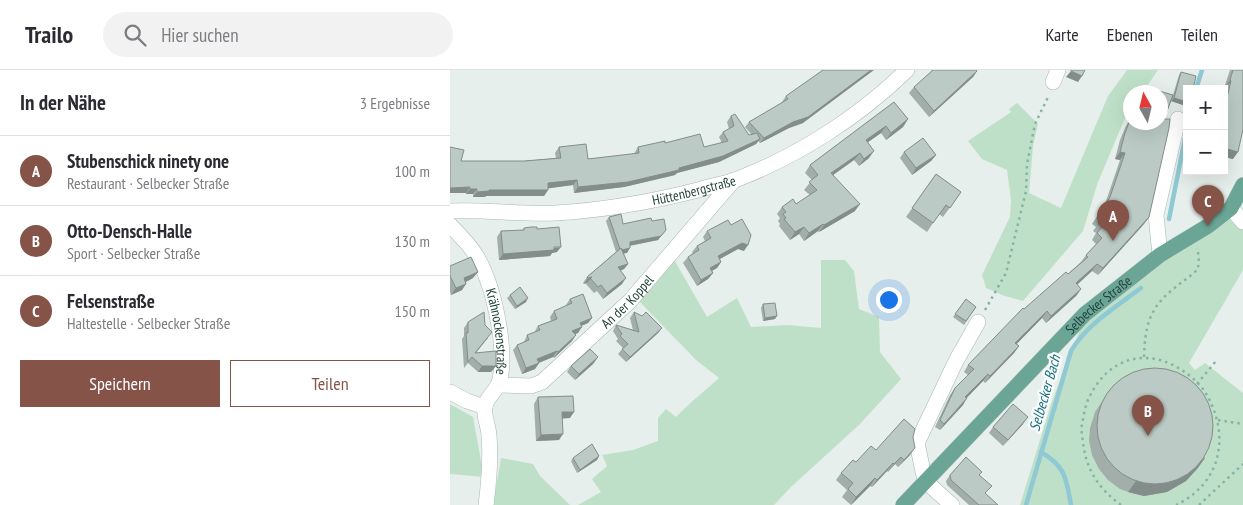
<!DOCTYPE html>
<html lang="de">
<meta charset="utf-8">
<style>
:root{--surface:#fff;--page:#f2f2f3;--text:#2b2b33;--muted:#7c7c81;--line:#e1e1e2;--accent:#855347}
body{margin:0;font-family:"PT Sans Narrow",sans-serif;background:var(--page);color:var(--text)}
.controls{position:absolute;right:15px;top:15px;display:grid;overflow:hidden;border-radius:0px;box-shadow:0 5px 20px #0002}
.controls button{width:45px;height:45px;display:grid;place-items:center;padding:0;border:0;border-bottom:1px solid var(--line);background:var(--surface);color:var(--text);font:25px sans-serif}
.compass{position:absolute;left:673px;top:15px;width:45px;height:45px;border-radius:50%;background:var(--surface);box-shadow:0 5px 20px #0002;rotate:352deg}
.you{position:absolute;left:438px;top:229px;width:18px;height:18px;margin:-12px;border:4px solid #fff;border-radius:50%;background:#1a73e8;box-shadow:0 0 0 8px #1a73e833}
.badge{display:grid;place-items:center;width:32px;height:32px;border-radius:50%;background:var(--accent);color:#fff;font-size:16px;font-weight:700}
.pin{position:absolute;translate:-50% -41px;filter:drop-shadow(0 1px 2px #0008)}
.pin::after{content:'';position:absolute;top:26px;width:18px;height:15px;background:inherit;clip-path:polygon(0 0,100% 0,50% 100%)}
.list{margin:0;padding:0;list-style:none}
h2{display:flex;justify-content:space-between;align-items:center;height:65px;margin:0;padding:0 20px;font-size:21px}
h2 small{font-size:16px;font-weight:400;color:var(--muted)}
.list li{display:grid;grid-template-columns:32px 1fr auto;gap:15px;align-items:center;box-sizing:border-box;height:70px;padding:0 20px;border-top:1px solid var(--line)}
.list b{display:block;font-size:19px;white-space:nowrap}
.list p{margin:0;font-size:16px;white-space:nowrap;color:var(--muted)}
.list em{font-size:16px;font-style:normal;color:var(--muted)}
.actions{display:flex;gap:10px;padding:15px 20px}
.actions a{flex:1;padding:11px 0;border:1px solid var(--accent);border-radius:0px;text-align:center;font-size:18px;color:var(--accent)}
.actions .main{background:var(--accent);color:#fff}
.icon{flex:none;width:28px;height:28px;fill:none;stroke:currentColor;stroke-width:2;stroke-linecap:round;stroke-linejoin:round}
.map{position:relative;flex:none;width:793px;height:435px;overflow:hidden}
header{display:flex;align-items:center;gap:30px;box-sizing:border-box;height:70px;padding:0 25px;background:var(--surface);border-bottom:1px solid var(--line)}
header strong{font-size:24px}
nav{display:flex;gap:28px;margin-inline-start:auto;font-size:18px}
.search{width:350px;height:45px;background:var(--page);display:flex;align-items:center;gap:12px;box-sizing:border-box;padding:0 18px;border-radius:28px;color:var(--muted);font-size:19px}
main{display:flex}
aside{flex:1;background:var(--surface)}
.map>svg:first-child{display:block}
.green{fill:#bfe0c8}
.lines{fill:none;stroke-linecap:round;stroke-linejoin:round}
.stream{stroke:#8ec9d4;stroke-width:4.5}
.minor-casing{stroke:#a8b8b2;stroke-width:16}
.major-casing{stroke:#c2cac8;stroke-width:16}
.path{stroke:#86b3a5;stroke-width:2.5;stroke-dasharray:2.5 4;stroke-linecap:butt}
.minor{stroke:#fff;stroke-width:15}
.major{stroke:#6aa596;stroke-width:15}
.wall{fill:#a1aea9}
.shaded-wall{fill:#838d89}
.building{fill:#bbcac4;stroke:#838d89}
.labels{text-anchor:middle;stroke-width:5;stroke-linejoin:round;paint-order:stroke}
.street-label{font-size:14px;fill:#24423a;stroke:#f7fbf9}
.water-label{font-size:15px;font-style:italic;fill:#1c6f80;stroke:#f7fbf9}
</style>
<header>
<strong>Trailo</strong>
<div class="search"><svg class="icon" aria-label="search" viewBox="0 0 24 24"><circle cx="10" cy="10" r="6"/><path d="M15 15l6 6"/></svg>Hier suchen</div>
<nav><a>Karte</a><a>Ebenen</a><a>Teilen</a></nav>
</header>
<main>
<aside>
<h2>In der Nähe<small>3 Ergebnisse</small></h2>
<ul class="list">
<li><span class="badge">A</span><div><b>Stubenschick ninety one</b><p>Restaurant · Selbecker Straße</p></div><em>100 m</em></li>
<li><span class="badge">B</span><div><b>Otto-Densch-Halle</b><p>Sport · Selbecker Straße</p></div><em>130 m</em></li>
<li><span class="badge">C</span><div><b>Felsenstraße</b><p>Haltestelle · Selbecker Straße</p></div><em>150 m</em></li>
</ul>
<div class="actions"><a class="main">Speichern</a><a>Teilen</a></div>
</aside>
<div class="map">
<svg width="793" height="435" viewBox="0 0 793 435">
<rect width="100%" height="100%" fill="#e6efeb"/>
<path class="green" d="M677 0H708L693 22H680V39L675 48 648 112 633 161 573 231 555 226 536 218 532 205 560 147 561 130 557 100 532 89 518 71 561 42 559 39 567 33 588 54 583 76 579 123 611 138 658 26Z
M780 146 793 160V200L739 293 745 300 755 293 793 323V435H570L602 331 631 257 711 189Z
M222 186 257 247 287 228 301 257 338 255 371 258V190H395L404 201 409 239 429 247 430 282 451 309 410 354 341 417 324 435H128L151 422 142 409 157 396 152 385 183 380 208 371V348L216 339 226 347C239 333 254 322 269 308L246 290 188 230Z
M0 334 23 347 34 407 0 404Z
M51 388 83 394 90 406 120 435H43Z"/>
<g class="lines">
<path class="stream" d="M746 19 752 0
M719 149 737 58
M591 382C616 397 616 408 621 435
M576 435 621 281C636 255 667 236 691 218"/>
<g class="minor-casing">
<g id="minor">
<path d="M603 12 608 0"/>
<path d="M781 138 793 152"/>
<path id="s1" d="M0 141C35 139 71 145 106 143 155 140 201 132 248 120 260 116 273 114 285 110 348 86 409 47 457 0"/>
<path id="s2" d="M0 155C10 165 20 175 27 187 44 216 58 281 49 313 46 321 37 327 35 336 33 345 39 357 39 366 41 389 39 412 36 435"/>
<path d="M710 185 706 145 728 49"/>
<path id="s3" d="M48 315 81 316 92 312 180 231 284 110"/>
<path d="M0 322 17 331 35 337"/>
<path d="M502 435 475 411 467 373 506 291 528 252"/>
</g>
</g>
<g class="major-casing">
<g id="major">
<path id="s4" d="M453 435 635 244 710 185 758 156 781 138 793 115"/>
</g>
</g>
<path class="path" d="M535 240 556 203 576 121 577 94 585 54 599 25
M694 287C695 259 698 240 721 221 730 213 740 207 748 199L749 187 747 178
M747 314 766 291
M768 350 793 354
M671 435C649 419 636 400 633 372 632 366 631 360 632 354 634 345 635 335 639 328 655 293 688 278 723 295 735 301 748 311 755 322 781 364 772 413 726 435
M749 435 793 394"/>
<use href="#minor" class="minor"/>
<use href="#major" class="major"/>
</g>
<path class="wall" d="M482 0H526L527 1 523 7 479 47 459 23 464 17 480 3Z
M780 0H793L783 89 774 87V25L776 18H774Z
M731 2 737 19V35L736 36 721 31 722 28 714 49 699 147 694 154 648 205 642 201 627 215 631 219 626 226 596 253 592 248 566 274 569 276 564 283 535 313 533 311 516 328 513 335 490 360 485 357 500 325 505 318 518 305 514 302 518 295 574 239 618 204 631 192 636 185 646 174 642 170 646 163 643 161 646 157 642 154 655 134 670 90 665 89 670 70 675 58 680 48V52H710V22H708L709 21 723 25 729 5Z
M336 26 353 53 339 58 310 73 308 71 306 74 269 92 227 103 225 105 174 117 124 123 123 115 98 118V120L94 126H36L35 127H23V124H16V123H0V77L11 91H74L106 88 105 83 109 77 138 89 184 84 188 77 215 73 254 77 272 73 269 67 273 62 279 59 277 52 281 46 299 65H302L295 57 299 52 332 33V32Z
M444 32 458 49 453 57 436 70 431 63 418 72 419 88 409 96 404 90 383 105 405 141 369 162 368 161 354 171 349 164 340 170 329 156 330 154 328 151 330 148 327 144 332 137 346 134 360 125 354 120 362 110 355 103 360 95Z
M454 82 486 85 481 91 462 105 450 88Z
M486 104 511 122 493 147 489 144 477 162 456 147Z
M159 147 173 154 202 151 216 160 208 170 180 176 177 183H173L178 194 174 199 170 201 172 214 153 229 147 221 144 223 136 214 137 213 134 214 133 213 137 207 166 182 156 151Z
M74 158 87 159 107 182 102 183 100 186 49 190 47 167 51 161 73 160Z
M257 161 294 181 288 179 270 189 271 192 267 198 262 201 263 203 258 209 247 216 233 193 238 187 243 183 242 182 247 176 255 171 253 167Z
M0 196 23 208 16 212 12 220 1 225 0 222Z
M60 225 76 232 65 239 57 228Z
M120 229 142 248 138 253 131 256 128 263 125 264 122 271 104 288 103 287 89 293 85 299 72 304 63 280 67 275 74 272 77 265 84 263 88 256 101 251 100 247 104 241 116 236V235Z
M516 229 526 237 514 255 503 247Z
M313 234 325 249 313 251 311 238Z
M184 242 212 258 208 263 176 292 168 284 173 278 166 271 168 269 163 261 166 255 183 260 180 248Z
M18 252 35 255 38 268 26 283 46 296 41 302H28L18 293 14 298 12 269 14 266V258Z
M148 287 143 294 125 310 117 302 121 296Z
M659 321 755 388 747 399 736 411 717 422 694 426 678 422 670 419 658 410 649 399 642 385 639 371 640 358 645 342Z
M88 327 120 348H112L109 370 86 371 84 334Z
M573 354 553 376 539 363 543 357Z
M463 367 460 385 448 397 445 394 438 402 437 401 422 417 420 416 401 435 392 427 397 420 386 410 391 403 406 392 426 380Z
M149 386 147 390 127 403 121 391 123 388Z
M500 405H530L536 424 548 435H519L497 415 496 411Z"/>
<path class="shaded-wall" d="M421 0H424L353 53 339 58 310 73 314 68Z
M527 1 523 7 479 47 484 41Z
M621 1 632 6 628 12 616 7Z
M780 10 781 11 776 18H774Z
M724 28 737 32V35L736 36 721 31Z
M458 49 453 57 436 70 441 63Z
M436 56 431 63 411 77 416 70Z
M310 69 306 74 269 92 227 103 225 105 174 117 124 123 128 117 229 98Z
M774 78 788 82 783 89 774 87Z
M424 81 419 88 409 96 414 89Z
M670 82 675 83 670 90 665 89Z
M410 83 404 90 376 110 381 103Z
M486 85 481 91 462 105 466 98Z
M127 110 123 115 94 119 98 113Z
M20 117 16 123H0V118Z
M20 119H27L23 124H16Z
M39 120H98L94 126H36L35 127H23L27 122Z
M410 134 405 141 369 162 374 155Z
M699 147 694 154 648 205 653 198Z
M373 154 368 161 354 171 359 163Z
M354 157 349 164 340 170 345 162Z
M211 166 208 170 177 176 180 172Z
M292 173 298 175 294 181 288 179 264 192 268 186Z
M111 177 107 182 102 183 100 186 49 190 53 184Z
M180 178 177 183 167 185 171 180Z
M271 192 267 198 256 204 260 198Z
M178 194 174 199 164 203 168 197Z
M647 194 642 201 621 220 626 213Z
M28 202 23 208 10 215 14 208Z
M263 203 258 209 247 216 251 210Z
M142 207 137 213 134 214 138 208Z
M176 208 172 214 153 229 157 223Z
M16 214 12 220 1 225 6 218Z
M631 219 626 226 596 253 601 246Z
M78 228 76 232 65 239 67 236Z
M597 241 592 248 561 280 565 273Z
M327 246 325 249 313 251 315 248Z
M142 248 138 253 126 258 130 253Z
M132 257 128 263 118 266 122 261Z
M212 258 208 263 176 292 180 287Z
M126 265 122 271 104 288 108 282Z
M569 276 564 283 535 313 540 306Z
M107 281 103 287 83 295 87 289Z
M148 287 143 294 125 310 129 304Z
M89 293 85 299 72 304 76 298Z
M32 296H46L41 302H28Z
M538 304 533 311 511 334 515 327Z
M517 328 513 335 490 360 494 354Z
M112 342H124L120 348 107 349Z
M578 347 573 354 553 376 558 370Z
M113 364 109 370 86 371 91 365Z
M465 378 460 385 448 397 454 390Z
M149 386 147 390 127 403 130 400Z
M451 387 445 394 438 402 444 394Z
M755 388 747 399 736 411 717 422 694 426 678 422 686 411Z
M443 393 437 401 422 417 427 410Z
M425 408 420 416 401 435 406 427Z"/>
<path class="building" d="M373 0H421L358 47 343 52 314 68 299 52 338 29 336 26Z
M483 0H526L527 1 484 41 464 17Z
M621 0H635L632 6 621 1Z
M783 0H793V59L788 82 774 78V47L775 41H774V40L781 11 780 10Z
M731 2 746 6 743 19H737V32L724 28Z
M709 21 723 25 714 49H720L719 58 699 147 653 198 647 194 626 213 631 219 601 246 597 241 565 273 569 276 540 306 538 304 515 327 517 328 494 354 490 350 505 318 524 299 518 295 573 238 574 239 616 202 618 204 638 187 636 185 652 168 647 163 652 157 648 154 651 151 647 148 660 127 675 83 670 82 675 63 680 50V52H710V22H708Z
M444 32 458 49 441 63 436 56 416 70 424 81 414 89 410 83 381 103 410 134 374 155 373 154 359 163 354 157 345 162 334 149 336 148 333 144 336 142 332 137 343 129 346 134 367 120 359 112 368 105 360 95Z
M285 44 299 65 307 63 310 69 273 86 229 98V100L178 112 128 117 127 110 98 113V120H39V121L27 122V119H20V117L0 118V77L14 80 11 91H74L111 88 109 77 136 74 138 89 189 83 188 77 215 71V73L250 64 254 77 278 71 273 62 284 56 281 46Z
M473 68 486 85 466 98 454 82Z
M486 104 511 122 500 138 496 135 483 153 462 138Z
M171 144 173 154 201 148 202 151 214 149 216 160 211 166 180 172V178L172 180 171 178 170 179 159 147Z
M292 149 301 165 298 175 292 173 268 186 271 192 260 198 263 203 251 210 238 187 249 180 247 176 261 168 257 161 278 150 281 155Z
M81 157H87V159L109 157 111 177H104V180L53 184 51 161 74 160V158Z
M171 178 178 194 168 197 176 208 157 223 151 215 148 217 140 208 142 207 138 208 137 207Z
M21 187 28 202 14 208 16 214 6 218 0 206V196Z
M70 217 78 228 67 236 60 225Z
M133 224 142 248 130 253 132 257 122 261 126 265 108 282 107 281 87 289 89 293 76 298 67 275 79 270 77 265 90 260 88 256 107 249 104 241 122 233 120 229Z
M516 229 526 237 516 251 505 244Z
M325 233 327 246 315 248 313 234Z
M34 242 35 255 42 262 25 283 46 281V296H32L22 287 18 292 16 263H18V252Z
M184 242 192 246 196 242 212 258 180 287 172 279 178 274 170 266 172 264 166 255 189 262Z
M140 279 148 287 129 304 121 296Z
M647 356a58 58 0 1 1 116 0a58 58 0 1 1-116 0Z
M123 326 124 342H112L113 364 91 365 88 327Z
M563 334 578 347 558 370 543 357Z
M454 349 465 359 463 367 465 378 454 390 451 387 444 394 443 393 427 410 425 408 406 427 398 419 403 413 391 403 403 390 406 392 421 376 426 380Z
M142 374 149 386 130 400 123 388Z
M516 387 532 402 529 405 542 416 535 423 548 435H529L501 410 500 405Z"/>
<g class="labels">
<g class="street-label">
<text dy="5" stroke="none"><textPath href="#s1" startOffset="246">Hüttenbergstraße</textPath></text>
<text dy="5" stroke="none"><textPath href="#s3" startOffset="162">An der Koppel</textPath></text>
<text dy="5" stroke="none"><textPath href="#s4" startOffset="280">Selbecker Straße</textPath></text>
<text dy="5" stroke="none"><textPath href="#s2" startOffset="120">Krähnockenstraße</textPath></text>
</g>
<g class="water-label">
<text transform="translate(595 323) rotate(-74)" y="5">Selbecker Bach</text>
</g>
</g>
</svg>
<div class="controls">
<button>+</button>
<button>−</button>
</div>
<svg class="compass" viewBox="-18 -18 36 36"><path d="M0-13l5 13h-10z" fill="#e53935"/><path d="M0 13l5-13h-10z" fill="#7c7c81"/></svg>
<div class="you"></div>
<div class="pin badge" style="left:663px;top:171px">A</div>
<div class="pin badge" style="left:698px;top:366px">B</div>
<div class="pin badge" style="left:758px;top:156px">C</div>
</div>
</main>
